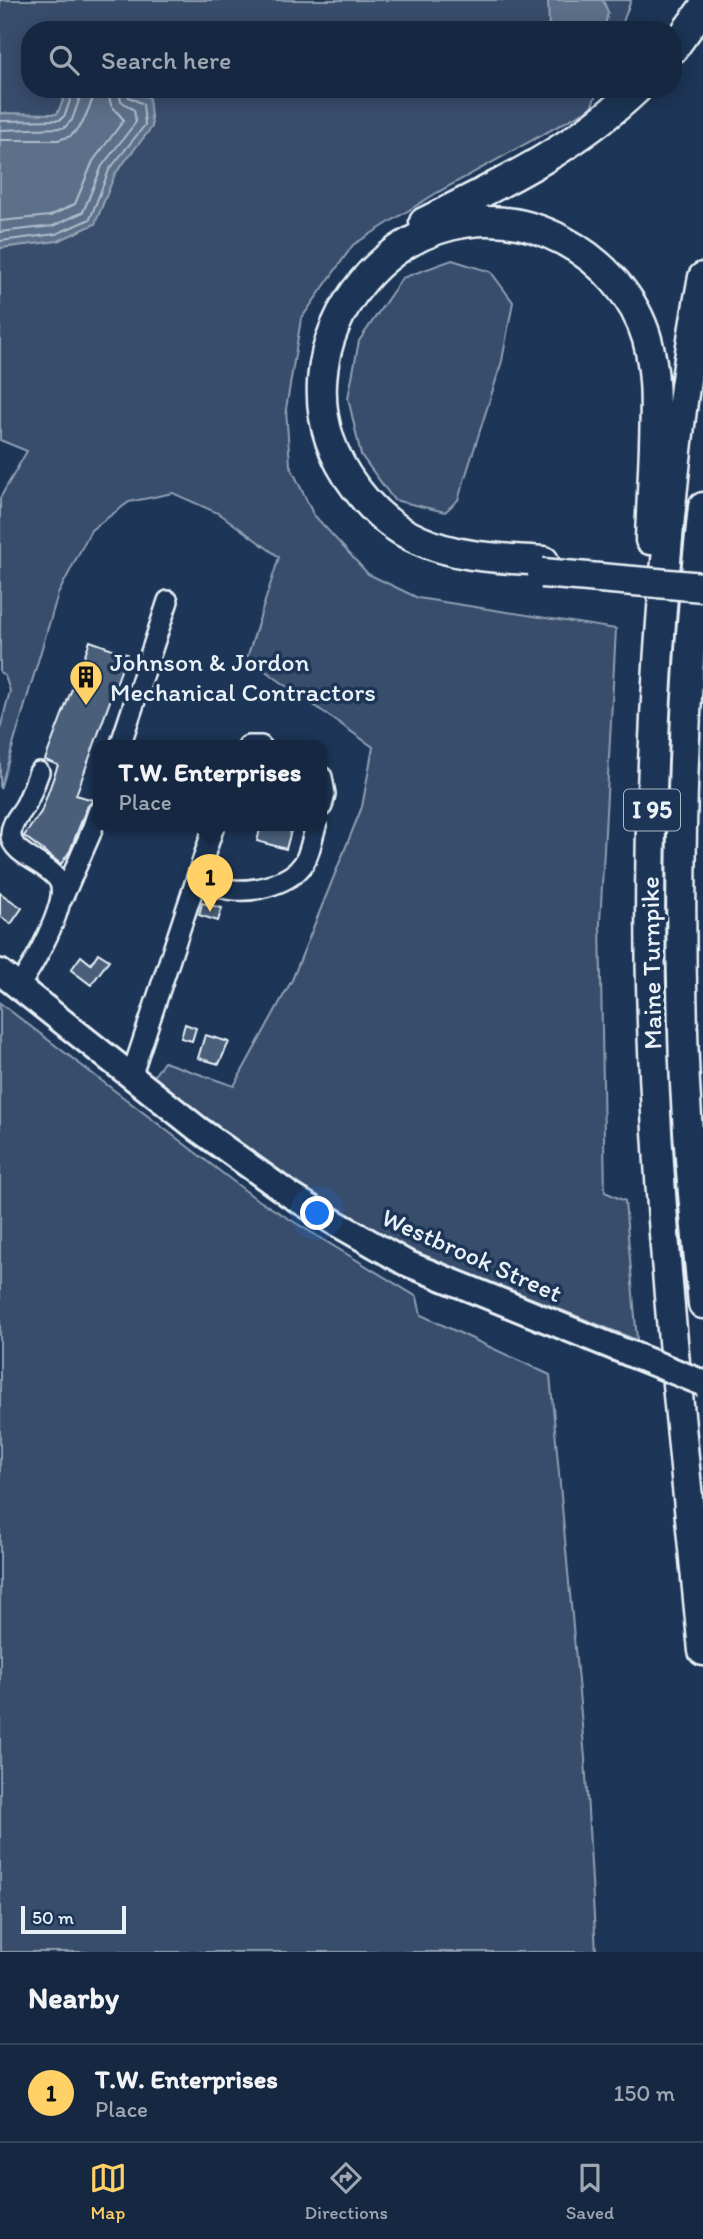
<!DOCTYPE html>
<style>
:root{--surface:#162841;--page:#23344c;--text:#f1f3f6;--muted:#9ea6b1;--line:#35445a;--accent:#ffd166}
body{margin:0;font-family:Itim,sans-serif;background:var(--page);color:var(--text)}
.scale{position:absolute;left:21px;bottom:18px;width:105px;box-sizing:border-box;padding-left:7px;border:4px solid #e8f1f8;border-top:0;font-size:19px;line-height:24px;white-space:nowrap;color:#e8f1f8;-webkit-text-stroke:5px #1d3557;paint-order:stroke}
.you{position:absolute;left:318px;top:1214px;width:24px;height:24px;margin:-18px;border:5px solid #fff;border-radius:50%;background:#1a73e8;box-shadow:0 0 0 10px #1a73e833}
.badge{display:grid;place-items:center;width:46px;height:46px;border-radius:50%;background:var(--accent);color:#111;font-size:23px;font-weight:700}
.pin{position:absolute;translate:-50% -58px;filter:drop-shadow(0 2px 4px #0008)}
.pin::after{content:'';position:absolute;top:37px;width:24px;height:21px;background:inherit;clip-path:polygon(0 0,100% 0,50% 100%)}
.popup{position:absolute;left:93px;top:740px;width:234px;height:91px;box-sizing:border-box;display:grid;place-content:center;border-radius:14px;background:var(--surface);filter:drop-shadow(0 2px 5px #0005);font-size:23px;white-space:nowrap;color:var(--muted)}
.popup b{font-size:26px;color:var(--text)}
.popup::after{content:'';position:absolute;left:50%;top:100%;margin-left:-14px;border:14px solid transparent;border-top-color:var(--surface)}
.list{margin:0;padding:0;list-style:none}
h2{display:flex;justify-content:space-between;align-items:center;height:91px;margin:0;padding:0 28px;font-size:30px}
h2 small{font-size:23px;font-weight:400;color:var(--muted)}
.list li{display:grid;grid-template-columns:46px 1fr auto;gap:21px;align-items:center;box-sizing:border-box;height:98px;padding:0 28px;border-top:2px solid var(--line)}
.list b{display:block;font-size:26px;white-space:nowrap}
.list p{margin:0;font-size:23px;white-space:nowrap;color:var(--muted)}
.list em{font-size:23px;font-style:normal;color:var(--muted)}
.icon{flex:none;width:38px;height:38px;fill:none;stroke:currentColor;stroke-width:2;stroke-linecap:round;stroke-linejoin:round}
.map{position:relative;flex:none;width:703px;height:1952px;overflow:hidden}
.search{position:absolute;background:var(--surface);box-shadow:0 4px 18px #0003;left:21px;right:21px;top:21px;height:77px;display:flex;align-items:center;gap:18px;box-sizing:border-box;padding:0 24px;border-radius:28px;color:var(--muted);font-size:26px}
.sheet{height:189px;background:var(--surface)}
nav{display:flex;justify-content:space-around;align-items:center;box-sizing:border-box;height:98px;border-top:2px solid var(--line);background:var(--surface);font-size:19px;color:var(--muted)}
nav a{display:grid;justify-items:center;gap:4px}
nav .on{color:var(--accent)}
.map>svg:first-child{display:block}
.green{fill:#374d6c;stroke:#909fb2;stroke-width:2}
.water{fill:#5d7089;stroke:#95a4b5;stroke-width:2}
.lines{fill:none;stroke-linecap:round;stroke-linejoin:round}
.shore{stroke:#b0bdcc;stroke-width:2}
.building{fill:#495e7a;stroke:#e8f1f8;stroke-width:2}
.minor-casing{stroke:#e8f1f8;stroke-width:24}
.major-casing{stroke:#e8f1f8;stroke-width:30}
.highway-casing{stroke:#e8f1f8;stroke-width:33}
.minor{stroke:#1d3557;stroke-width:19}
.major{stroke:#1d3557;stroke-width:24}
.highway{stroke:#1d3557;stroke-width:28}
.major-bridge-casing{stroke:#e8f1f8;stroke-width:30;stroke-linecap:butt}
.highway-bridge-casing{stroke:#e8f1f8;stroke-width:33;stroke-linecap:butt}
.major-bridge{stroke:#1d3557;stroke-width:24}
.highway-bridge{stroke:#1d3557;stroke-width:28}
.labels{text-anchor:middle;stroke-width:7;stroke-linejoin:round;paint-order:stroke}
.shield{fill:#1d3557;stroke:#abb9c8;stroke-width:2}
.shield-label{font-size:24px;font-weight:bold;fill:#e8f1f8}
.poi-label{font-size:26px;fill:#e8f1f8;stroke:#1d3557;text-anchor:start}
.street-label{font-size:26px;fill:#e8f1f8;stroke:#1d3557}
</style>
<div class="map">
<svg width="703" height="1952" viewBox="0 0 703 1952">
<rect width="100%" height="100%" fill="#1d3557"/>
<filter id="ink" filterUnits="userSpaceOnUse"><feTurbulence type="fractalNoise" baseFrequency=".0143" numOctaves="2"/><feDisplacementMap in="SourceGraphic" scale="14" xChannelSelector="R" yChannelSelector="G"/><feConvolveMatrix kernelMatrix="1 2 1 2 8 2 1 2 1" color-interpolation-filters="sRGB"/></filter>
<g filter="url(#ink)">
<path class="green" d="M0 0H631L620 30H30V89H598L591 108 438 192 353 245 301 319 286 409 290 465 313 514 368 574 418 598 616 629 600 923 605 1192 625 1201 637 1340 390 1242 332 1207 276 1170 151 1080 164 1062 234 1086 292 980 362 807 373 747 247 658 279 557 220 514 173 493 129 502 91 530 58 594 0 789V729L10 691 5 676 0 672V498L27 451 0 440Z
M452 260 491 272 513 302 502 361 458 500 445 512 394 500 361 455 348 398 359 341 402 278Z
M0 1003 255 1198 417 1297 421 1315 550 1375 585 1758 596 1952H0Z"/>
<path class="water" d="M548 0H603L608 12 604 30H549Z
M68 89H123L149 97 152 127 115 174 95 224 58 241 0 248V113L57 114Z"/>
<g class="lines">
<path class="shore" d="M0 121 60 120 65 115 74 89
M0 130 64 128 72 120 83 89
M0 140H58L71 136 82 124 92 101 94 89
M0 221 50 216 75 204 93 161 124 120 111 105 107 89
M0 232 53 226 83 212 102 166 136 122 134 110 121 101 118 89
M0 241 56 234 90 219 109 170 145 125 143 104 129 97 126 89"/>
</g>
<path class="building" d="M90 641 127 654 76 795 93 800 87 807 70 851 61 864 24 836 41 812 58 765 45 760Z
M261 826H277L291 831 286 849 257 841Z
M0 893 22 908 11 924 0 916Z
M202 903 222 908 218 921 199 915Z
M98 953 109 960 91 985 71 970 81 956 91 964Z
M185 1024 196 1028 192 1041 181 1038Z
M205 1035 229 1042 219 1064 198 1058Z"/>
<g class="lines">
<g class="minor-casing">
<path id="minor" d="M120 746 168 601
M248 746H261
M322 777 325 794 322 806
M196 880C208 884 221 889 234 890 256 892 291 883 304 863 310 853 312 838 316 826
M62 899 90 835 98 812
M18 987C31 969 69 904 60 883 52 864 12 856 11 836 10 822 22 814 27 802 32 792 35 782 39 772
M131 1077 214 826"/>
</g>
<g class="major-casing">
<path id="major" d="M0 972 198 1129 290 1195 334 1222 406 1263 631 1354"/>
</g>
<g class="highway-casing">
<path id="highway" d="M673 49 703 8
M424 222C502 183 573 150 637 89
M703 277C686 363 676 451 668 538 652 708 646 879 653 1050 661 1251 684 1451 703 1651
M703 507C683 680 678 855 683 1030 685 1122 695 1213 703 1304
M544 561C502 558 458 558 419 540 393 529 372 510 355 487 251 348 411 159 564 241 602 261 635 297 647 339 657 374 655 410 654 445 653 477 651 508 650 540"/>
</g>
<use href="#minor" class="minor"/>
<use href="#major" class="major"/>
<use href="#highway" class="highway"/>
<g class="major-bridge-casing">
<path id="major-bridge" d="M631 1354 703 1383"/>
</g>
<g class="highway-bridge-casing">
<path id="highway-bridge" d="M542 573 703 587"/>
</g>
<use href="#major-bridge" class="major-bridge"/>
<use href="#highway-bridge" class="highway-bridge"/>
</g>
</g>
<defs>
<g id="building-pin" transform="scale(1.75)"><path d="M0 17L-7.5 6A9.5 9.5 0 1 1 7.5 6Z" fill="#ffd166" stroke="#1d3557"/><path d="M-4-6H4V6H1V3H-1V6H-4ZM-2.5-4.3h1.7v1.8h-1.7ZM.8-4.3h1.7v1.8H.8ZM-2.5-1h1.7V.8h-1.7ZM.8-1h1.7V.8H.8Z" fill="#111"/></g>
</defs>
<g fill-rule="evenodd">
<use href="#building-pin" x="86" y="677"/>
</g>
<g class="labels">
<rect class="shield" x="624" y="789.5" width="56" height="41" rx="5"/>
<g class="shield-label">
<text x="652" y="818">I 95</text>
</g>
<g class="poi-label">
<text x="110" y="671">Johnson &amp; Jordon<tspan x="110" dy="30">Mechanical Contractors</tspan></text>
</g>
<g class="street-label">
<text transform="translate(651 963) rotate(-91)" y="9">Maine Turnpike</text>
<text transform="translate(472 1255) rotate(24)" y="9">Westbrook Street</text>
</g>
</g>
</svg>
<div class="scale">50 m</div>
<div class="you"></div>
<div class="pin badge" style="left:210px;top:912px">1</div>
<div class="popup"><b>T.W. Enterprises</b>Place</div>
<div class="search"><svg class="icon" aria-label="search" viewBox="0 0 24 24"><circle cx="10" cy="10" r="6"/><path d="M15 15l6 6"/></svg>Search here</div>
</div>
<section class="sheet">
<h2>Nearby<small></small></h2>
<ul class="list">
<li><span class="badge">1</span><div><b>T.W. Enterprises</b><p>Place</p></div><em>150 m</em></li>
</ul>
</section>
<nav>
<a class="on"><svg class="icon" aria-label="map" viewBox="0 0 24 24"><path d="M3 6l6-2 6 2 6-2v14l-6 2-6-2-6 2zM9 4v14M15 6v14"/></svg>Map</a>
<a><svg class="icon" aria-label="directions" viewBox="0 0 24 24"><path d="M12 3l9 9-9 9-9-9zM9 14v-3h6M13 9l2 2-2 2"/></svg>Directions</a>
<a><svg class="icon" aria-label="saved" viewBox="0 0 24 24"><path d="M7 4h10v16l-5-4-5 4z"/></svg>Saved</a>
</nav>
